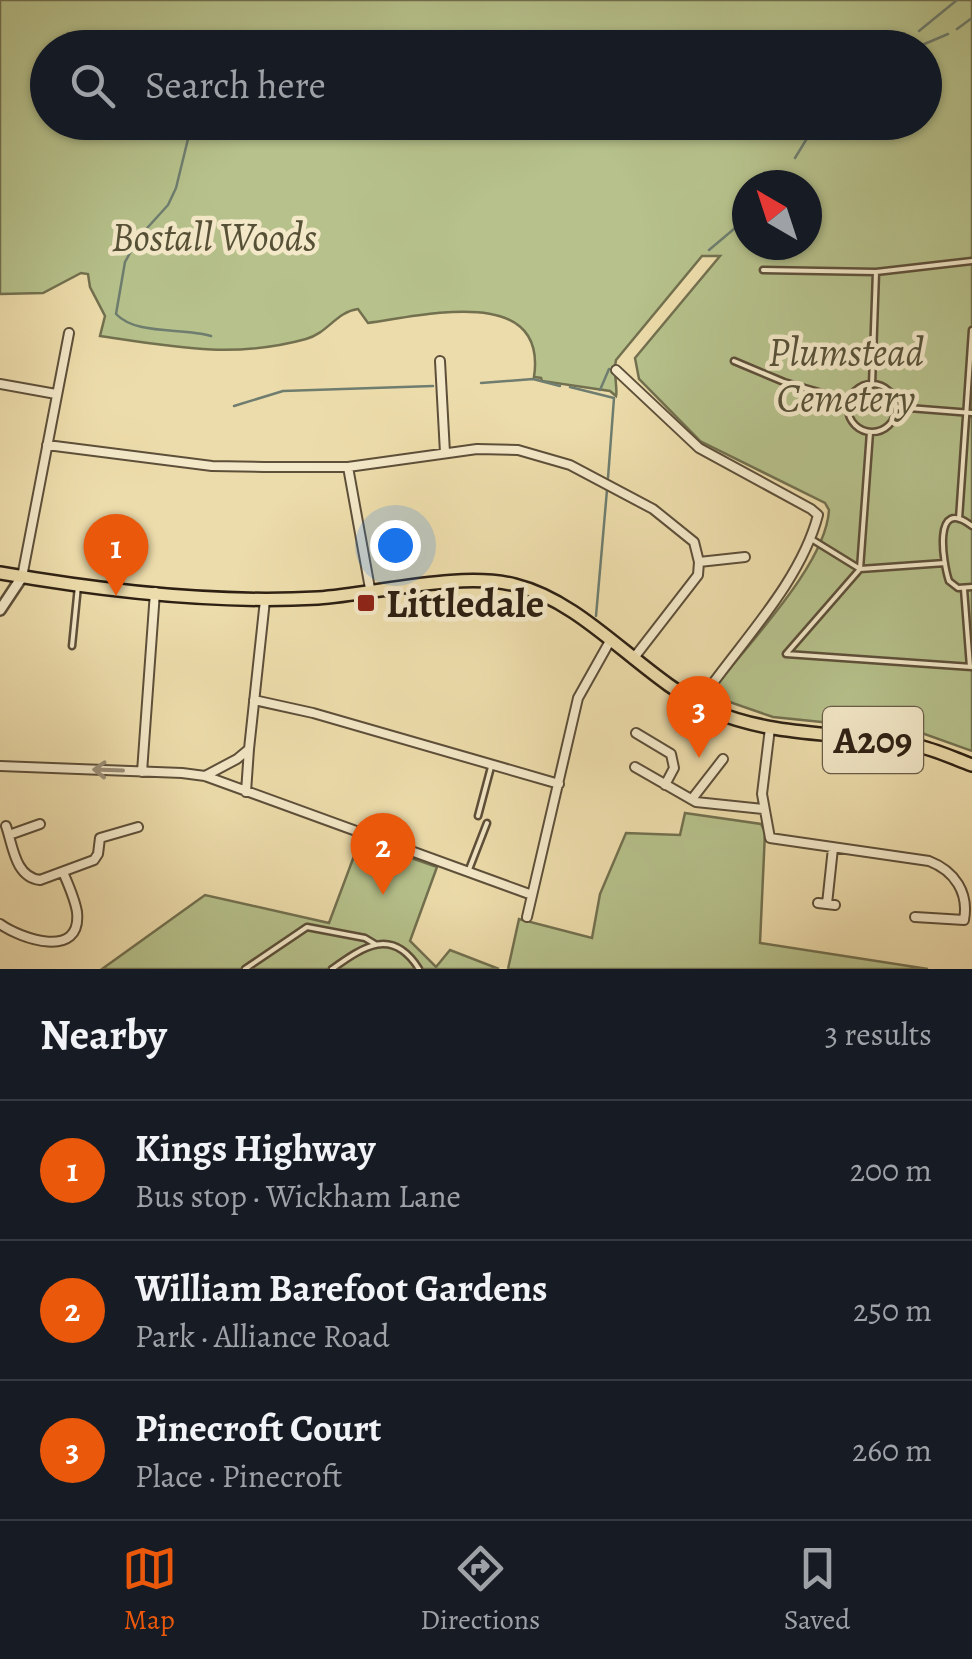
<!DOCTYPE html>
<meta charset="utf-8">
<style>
:root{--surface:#171b24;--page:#20242c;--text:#f1f3f6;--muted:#9ea1a6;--line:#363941;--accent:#ea580c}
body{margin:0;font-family:Alegreya,serif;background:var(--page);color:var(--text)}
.compass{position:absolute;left:732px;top:170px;width:90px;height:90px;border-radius:50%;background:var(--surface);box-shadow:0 2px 8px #0004;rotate:321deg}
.you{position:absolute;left:395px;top:545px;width:35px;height:35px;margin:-25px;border:8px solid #fff;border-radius:50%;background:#1a73e8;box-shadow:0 0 0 15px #1a73e833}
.badge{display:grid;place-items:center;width:65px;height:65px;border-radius:50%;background:var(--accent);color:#fff;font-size:32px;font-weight:700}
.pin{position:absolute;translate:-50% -82px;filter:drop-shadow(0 2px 5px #0008)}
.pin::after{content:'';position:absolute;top:52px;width:35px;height:30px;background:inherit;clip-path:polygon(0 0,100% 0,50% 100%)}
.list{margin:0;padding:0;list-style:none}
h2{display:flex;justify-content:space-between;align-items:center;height:130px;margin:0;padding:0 40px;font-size:42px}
h2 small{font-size:32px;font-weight:400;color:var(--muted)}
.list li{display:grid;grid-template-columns:65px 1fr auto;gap:30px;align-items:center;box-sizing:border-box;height:140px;padding:0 40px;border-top:2px solid var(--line)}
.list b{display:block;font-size:38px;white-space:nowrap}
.list p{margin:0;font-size:32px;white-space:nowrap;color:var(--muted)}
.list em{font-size:32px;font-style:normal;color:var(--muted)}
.icon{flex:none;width:55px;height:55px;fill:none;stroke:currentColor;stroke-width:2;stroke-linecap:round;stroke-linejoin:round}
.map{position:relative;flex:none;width:972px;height:969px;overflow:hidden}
.search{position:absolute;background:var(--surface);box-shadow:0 2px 8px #0004;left:30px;right:30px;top:30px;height:110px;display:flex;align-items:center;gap:25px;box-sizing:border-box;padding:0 35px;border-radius:55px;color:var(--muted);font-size:38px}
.sheet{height:550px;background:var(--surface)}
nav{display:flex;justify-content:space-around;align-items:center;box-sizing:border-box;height:140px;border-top:2px solid var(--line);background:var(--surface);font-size:28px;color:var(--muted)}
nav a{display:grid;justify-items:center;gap:5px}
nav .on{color:var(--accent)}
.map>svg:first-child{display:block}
.green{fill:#b6c18b;stroke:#72704f;stroke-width:2.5;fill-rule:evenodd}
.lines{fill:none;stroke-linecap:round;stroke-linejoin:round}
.stream{stroke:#6e7d6f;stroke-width:2.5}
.service-casing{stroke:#5d4f39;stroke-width:9}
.minor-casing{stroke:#5d4f39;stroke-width:12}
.tertiary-casing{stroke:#5d4f39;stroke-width:14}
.primary-casing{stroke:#2d2013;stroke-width:16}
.service{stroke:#f3e8c8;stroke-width:4}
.minor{stroke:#f3e8c8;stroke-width:8}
.tertiary{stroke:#f3e8c8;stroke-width:9}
.primary{stroke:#eddcab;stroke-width:11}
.oneway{stroke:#9a8e77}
.poi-dot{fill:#8f2418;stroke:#f3e8c8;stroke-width:4}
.labels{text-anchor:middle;stroke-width:9;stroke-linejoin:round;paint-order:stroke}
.shield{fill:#f3e8c8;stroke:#685c49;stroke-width:2.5}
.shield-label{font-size:38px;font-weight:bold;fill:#2d2013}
.park-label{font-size:40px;font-style:italic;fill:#565037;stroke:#f3e8c8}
.poi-label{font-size:40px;font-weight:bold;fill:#2d2013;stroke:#f3e8c8;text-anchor:start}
</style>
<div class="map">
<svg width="972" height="969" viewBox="0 0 972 969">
<rect width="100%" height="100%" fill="#eddcab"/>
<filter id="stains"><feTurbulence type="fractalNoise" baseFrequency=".002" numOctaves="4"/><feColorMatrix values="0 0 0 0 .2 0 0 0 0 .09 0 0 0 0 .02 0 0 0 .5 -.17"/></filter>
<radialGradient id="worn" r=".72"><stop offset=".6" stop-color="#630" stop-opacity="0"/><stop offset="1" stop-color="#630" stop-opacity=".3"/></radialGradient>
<path class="green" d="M0 0H972V751L919 732 773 717 715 697 717 685C750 641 826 564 829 510L825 503 700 441 639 379 635 358 720 256H702L616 360C613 372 618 390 616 396L610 391 542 381 541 378 534 377C548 283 422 316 368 323L358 309C336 312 328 333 306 339 234 359 173 347 100 336L105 316 90 287 88 274 81 273 43 293 0 294ZM48 48H924V122H48ZM747 185H807V245H747Z
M685 813 761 824 765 832 760 943 928 969H508L519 919 592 938 600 894 626 833 680 835Z
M360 840 437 867 410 941 436 967 450 950 499 969H102L205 895 329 923Z"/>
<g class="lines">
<path class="stream" d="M957 29 972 18
M919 31 957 0
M915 48 948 34
M209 126 223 123
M201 131 188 139 176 188 168 205 139 237 125 262 116 314C137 336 183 327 211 336
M795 158 817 122
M777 185 784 175
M709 250 747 218
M481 383 533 379 560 386
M570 387 614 398 608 478
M600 390 609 369
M234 406 283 391 433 386
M596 616 607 490"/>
<g class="service-casing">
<path id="service" d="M763 270 876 272 972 261
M734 361 784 382 850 401
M848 408a24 24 0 1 1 48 0a24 24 0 1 1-48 0Z
M872 385 876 272
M896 407 972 413
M870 432 860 569 786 654 972 667
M959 519 972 330
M972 526C932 495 943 563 949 581L958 588 972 587
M813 540 860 569 945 563
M964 589 970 667
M72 646 78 586
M478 816 491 767
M468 872 487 823
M245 969 307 927 365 938 375 944
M332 969C363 947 392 926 419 969"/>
</g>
<g class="minor-casing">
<path id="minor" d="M440 361 445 453
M616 370 699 448 811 509 818 515C800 584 738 645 698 704
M0 384 56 394
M47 445 212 466 264 467H348L477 449 518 450 570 465 653 509 694 542 699 562 698 575 633 659
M348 467 371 594
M699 562 745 557
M22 577 69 333
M254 700 313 713 559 784
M770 728 762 794 770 838 929 861C955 871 969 893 964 920L915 917
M636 733 671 754 674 768 665 785
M0 766 182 773 205 776 532 895
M635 767 696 802 763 809
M142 772 155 592
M205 776 237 759 249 749 265 600
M246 792 249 749
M692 799 723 759
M6 826C13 846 15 877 40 880L94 860 98 854 100 838 138 827
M9 835 40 824
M818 903 835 905
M827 904 833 848
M527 917 578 698 610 641
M0 924C21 939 82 960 77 912 75 899 68 884 63 872"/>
</g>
<g class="tertiary-casing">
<path id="tertiary" d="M0 610 22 577"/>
</g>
<g class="primary-casing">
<path id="primary" d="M0 573C103 591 214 604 318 598 375 594 461 571 515 585 588 603 643 680 713 711 777 738 847 732 914 745 934 749 953 758 972 765"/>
</g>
<use href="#service" class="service"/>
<use href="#minor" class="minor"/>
<use href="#tertiary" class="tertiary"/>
<use href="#primary" class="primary"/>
</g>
<defs><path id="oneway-shaft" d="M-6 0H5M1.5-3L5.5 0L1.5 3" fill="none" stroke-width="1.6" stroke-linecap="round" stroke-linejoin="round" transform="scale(2.5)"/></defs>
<use class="oneway" href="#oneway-shaft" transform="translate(108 770) rotate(-178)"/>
<rect class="poi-dot" x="356" y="593" width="20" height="20" rx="5"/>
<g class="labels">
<rect class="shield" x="823" y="707" width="100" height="66" rx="8"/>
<g class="shield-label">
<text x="873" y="753">A209</text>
</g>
<g class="park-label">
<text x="214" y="251">Bostall Woods</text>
<text x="846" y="366">Plumstead<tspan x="846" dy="46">Cemetery</tspan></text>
</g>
<g class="poi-label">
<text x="386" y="617">Littledale</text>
</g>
</g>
<rect width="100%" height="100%" filter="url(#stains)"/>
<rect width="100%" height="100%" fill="url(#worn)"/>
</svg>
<svg class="compass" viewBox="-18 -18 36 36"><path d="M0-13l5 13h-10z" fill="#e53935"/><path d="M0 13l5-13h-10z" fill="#9ea1a6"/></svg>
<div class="you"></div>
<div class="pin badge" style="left:116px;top:596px">1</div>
<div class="pin badge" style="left:383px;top:895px">2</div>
<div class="pin badge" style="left:699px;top:758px">3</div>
<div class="search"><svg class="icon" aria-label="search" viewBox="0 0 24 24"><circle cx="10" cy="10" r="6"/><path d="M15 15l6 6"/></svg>Search here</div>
</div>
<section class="sheet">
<h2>Nearby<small>3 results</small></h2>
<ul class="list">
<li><span class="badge">1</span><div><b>Kings Highway</b><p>Bus stop · Wickham Lane</p></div><em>200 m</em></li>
<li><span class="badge">2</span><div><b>William Barefoot Gardens</b><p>Park · Alliance Road</p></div><em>250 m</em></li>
<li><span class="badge">3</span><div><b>Pinecroft Court</b><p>Place · Pinecroft</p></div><em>260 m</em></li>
</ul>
</section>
<nav>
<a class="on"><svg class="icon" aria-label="map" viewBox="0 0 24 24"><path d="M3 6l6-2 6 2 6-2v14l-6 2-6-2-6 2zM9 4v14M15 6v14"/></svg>Map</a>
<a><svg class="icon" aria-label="directions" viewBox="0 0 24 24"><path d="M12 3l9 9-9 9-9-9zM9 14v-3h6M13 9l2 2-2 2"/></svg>Directions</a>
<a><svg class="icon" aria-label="saved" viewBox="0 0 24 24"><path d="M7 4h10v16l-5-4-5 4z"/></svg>Saved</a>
</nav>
